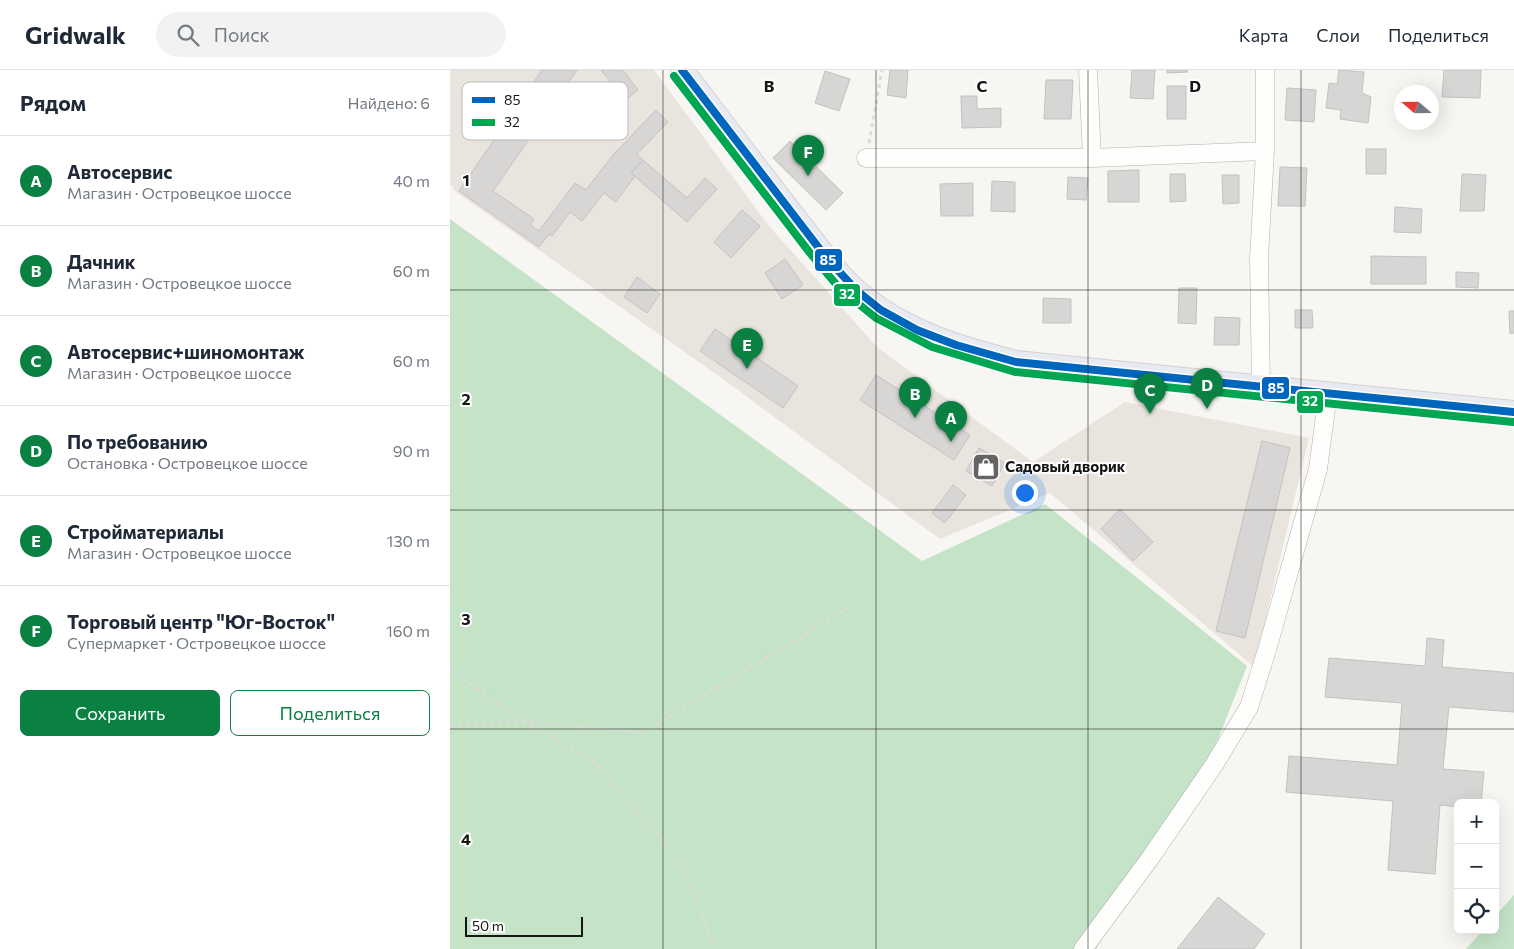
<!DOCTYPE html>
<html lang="ru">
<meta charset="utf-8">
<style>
:root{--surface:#fff;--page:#f2f2f3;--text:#1f2937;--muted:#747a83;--line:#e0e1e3;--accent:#0b8043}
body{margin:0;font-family:Commissioner,sans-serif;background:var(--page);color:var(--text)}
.controls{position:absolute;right:15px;bottom:15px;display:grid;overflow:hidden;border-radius:8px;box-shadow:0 5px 20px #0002}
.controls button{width:45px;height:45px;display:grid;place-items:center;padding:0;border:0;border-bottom:1px solid var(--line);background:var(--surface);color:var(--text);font:25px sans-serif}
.compass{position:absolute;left:944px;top:15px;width:45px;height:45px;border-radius:50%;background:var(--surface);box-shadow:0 5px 20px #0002;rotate:290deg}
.scale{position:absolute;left:15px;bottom:12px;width:118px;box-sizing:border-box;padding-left:5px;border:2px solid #161514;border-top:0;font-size:14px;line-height:18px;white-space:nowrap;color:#161514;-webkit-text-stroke:4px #fff;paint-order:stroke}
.you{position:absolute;left:574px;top:422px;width:18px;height:18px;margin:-12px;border:4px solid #fff;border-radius:50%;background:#1a73e8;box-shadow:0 0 0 8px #1a73e833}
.badge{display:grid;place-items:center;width:32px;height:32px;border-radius:50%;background:var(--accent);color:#fff;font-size:16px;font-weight:700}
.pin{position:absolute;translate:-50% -41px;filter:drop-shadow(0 1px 2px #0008)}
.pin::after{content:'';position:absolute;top:26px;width:18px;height:15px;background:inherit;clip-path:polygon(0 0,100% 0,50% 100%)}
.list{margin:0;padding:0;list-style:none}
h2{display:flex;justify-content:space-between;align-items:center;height:65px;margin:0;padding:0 20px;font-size:21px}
h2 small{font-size:16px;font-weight:400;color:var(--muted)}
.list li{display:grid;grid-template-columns:32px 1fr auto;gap:15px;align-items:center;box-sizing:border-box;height:90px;padding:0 20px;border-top:1px solid var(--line)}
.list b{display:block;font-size:19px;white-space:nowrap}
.list p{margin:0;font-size:16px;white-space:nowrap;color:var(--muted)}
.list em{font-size:16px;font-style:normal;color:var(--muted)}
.actions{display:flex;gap:10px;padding:15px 20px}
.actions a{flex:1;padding:11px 0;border:1px solid var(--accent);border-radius:8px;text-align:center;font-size:18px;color:var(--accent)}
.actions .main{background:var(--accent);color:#fff}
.icon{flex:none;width:28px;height:28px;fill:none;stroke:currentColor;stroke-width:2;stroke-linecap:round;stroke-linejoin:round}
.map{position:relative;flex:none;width:1064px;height:879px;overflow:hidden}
header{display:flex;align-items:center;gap:30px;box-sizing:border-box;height:70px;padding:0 25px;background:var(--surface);border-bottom:1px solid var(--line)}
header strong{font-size:24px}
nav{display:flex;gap:28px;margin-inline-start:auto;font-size:18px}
.search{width:350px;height:45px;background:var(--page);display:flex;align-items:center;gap:12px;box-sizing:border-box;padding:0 18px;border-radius:28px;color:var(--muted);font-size:19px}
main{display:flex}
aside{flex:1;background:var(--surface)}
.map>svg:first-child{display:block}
.built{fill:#e9e5de}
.forest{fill:#c5e3c6}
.building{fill:#d7d6d5;stroke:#c3c1c1}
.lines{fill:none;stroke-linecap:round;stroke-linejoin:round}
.minor-casing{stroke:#b0afad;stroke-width:19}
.major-casing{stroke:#d3d2d1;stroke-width:24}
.path{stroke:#dbdbda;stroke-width:3;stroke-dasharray:4 4;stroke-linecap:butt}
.minor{stroke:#fefefd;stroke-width:18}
.major{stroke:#e8eaf1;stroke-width:22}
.bus-1-casing{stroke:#fff;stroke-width:11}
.bus-2-casing{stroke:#fff;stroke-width:11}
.bus-1{stroke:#0065bd;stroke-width:8}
.bus-2{stroke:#00a651;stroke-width:8}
.grid{fill:none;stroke:#161514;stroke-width:1;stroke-opacity:0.55}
.labels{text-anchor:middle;stroke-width:4;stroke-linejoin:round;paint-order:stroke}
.poi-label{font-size:15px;font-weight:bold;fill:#161514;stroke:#fff;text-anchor:start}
.key{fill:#fff;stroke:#b9b9b8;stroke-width:1}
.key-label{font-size:14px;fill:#161514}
.grid-label{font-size:16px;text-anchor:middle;font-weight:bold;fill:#161514;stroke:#fff;stroke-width:4;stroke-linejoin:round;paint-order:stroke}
.line-badge{stroke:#fff;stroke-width:2}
.badge-label{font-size:14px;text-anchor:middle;font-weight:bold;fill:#fff}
</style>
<header>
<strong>Gridwalk</strong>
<div class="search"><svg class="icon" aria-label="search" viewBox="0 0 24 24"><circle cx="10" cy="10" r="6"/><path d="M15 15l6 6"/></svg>Поиск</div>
<nav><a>Карта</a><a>Слои</a><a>Поделиться</a></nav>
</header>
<main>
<aside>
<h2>Рядом<small>Найдено: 6</small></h2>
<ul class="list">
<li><span class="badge">A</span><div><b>Автосервис</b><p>Магазин · Островецкое шоссе</p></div><em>40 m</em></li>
<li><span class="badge">B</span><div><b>Дачник</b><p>Магазин · Островецкое шоссе</p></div><em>60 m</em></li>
<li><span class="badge">C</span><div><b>Автосервис+шиномонтаж</b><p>Магазин · Островецкое шоссе</p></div><em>60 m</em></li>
<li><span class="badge">D</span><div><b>По требованию</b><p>Остановка · Островецкое шоссе</p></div><em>90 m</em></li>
<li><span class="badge">E</span><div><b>Стройматериалы</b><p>Магазин · Островецкое шоссе</p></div><em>130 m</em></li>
<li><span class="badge">F</span><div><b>Торговый центр &quot;Юг-Восток&quot;</b><p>Супермаркет · Островецкое шоссе</p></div><em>160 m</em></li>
</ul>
<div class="actions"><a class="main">Сохранить</a><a>Поделиться</a></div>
</aside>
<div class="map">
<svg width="1064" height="879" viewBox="0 0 1064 879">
<rect width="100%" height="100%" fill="#f8f6f3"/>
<path class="built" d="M0 0H204L319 156 427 277 583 392 675 332 859 368 804 597 600 423 490 469 266 304 3 120 4 118 0 115Z"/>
<path class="forest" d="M0 149 472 491 595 434 797 596 763 682 646 879H0Z
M1064 825V879H1016L1033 860H1045V846Z"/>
<path class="building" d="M92 0H127L43 121 84 149 80 155 89 161 125 113 136 120 162 86 206 40 218 52 187 84 193 90 181 103 185 106 166 132 154 123 132 151 120 142 102 166 99 164 89 177 9 121Z
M151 0H173L188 20 175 30Z
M440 0H458L456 28 437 25Z
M682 0H705L703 29 680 28Z
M717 0H737L738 2 717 3Z
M889 0 914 2 912 23 921 27 918 53 890 49 891 40 876 38 879 13 887 14Z
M994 0H1031L1030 28 992 27Z
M375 1 400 9 389 41 365 33Z
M596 10H623L621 49H594Z
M717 16H736V49H717Z
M837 18 866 20 864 52 835 50Z
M511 26H527V39L551 38V57L512 58Z
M340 71 393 123 376 140 323 88Z
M916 79H936V104H916Z
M193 90 237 128 255 108 267 119 237 152 181 103Z
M830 97 857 98 855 136H828Z
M689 100V132H658V101Z
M720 104H735L736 131 720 132Z
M1012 104 1036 105 1034 141H1010Z
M772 105H789V133L773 134Z
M618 107 638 108 636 130 617 129Z
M542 111 565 112V142L541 141Z
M523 113V146H491L490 114Z
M945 137 972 139 971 163 944 162Z
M292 140 310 156 281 188 264 172Z
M921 186 976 187V214H921Z
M335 189 353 215 332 229 315 203Z
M1006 202 1029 203 1028 218 1006 217Z
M187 207 210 224 197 243 174 227Z
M729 218H747L746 254 728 253Z
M593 228 621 229V253H593Z
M845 240H862L863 258H845Z
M1059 241H1064V263L1060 264Z
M765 247 790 248 789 275H764Z
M265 259 348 316 333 338 250 281Z
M426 305 520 365 504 390 410 330Z
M812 371 840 378 795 568 766 561Z
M529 378 555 393 542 416 516 401Z
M503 415 516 425 495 453 482 443Z
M670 439 703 472 683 491 651 459Z
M977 568 994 570 992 597 1064 603V642L999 637 993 699 1034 702 1031 733H1008V737L990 735 985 804 938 800 943 731 836 722 839 686 947 695 952 633 875 627 879 588 975 596Z
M768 827 815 864 804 879H727Z"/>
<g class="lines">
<g class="minor-casing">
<path id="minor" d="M638 0 642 88
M416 88H642L815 81
M811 318 809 188 815 81V0
M633 879 701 787 764 695 799 637 817 580 868 399 878 324"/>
</g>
<g class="major-casing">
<path id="major" d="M232 0C273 53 313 107 354 159 372 182 391 209 414 227 459 263 511 278 566 292L1064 342"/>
</g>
<path class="path" d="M419 73 432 0
M0 599 73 651 141 689 229 789 266 879
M0 656 73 651 192 663 405 534"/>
<use href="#minor" class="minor"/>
<use href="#major" class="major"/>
<g class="bus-1-casing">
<path id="bus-1" d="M232 0 375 186 406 220 431 240 467 260 506 275 566 292 1064 342"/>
</g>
<g class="bus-2-casing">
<path id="bus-2" d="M224 6 360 183 390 219 426 248 482 277 565 302 1063 352"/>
</g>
<use href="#bus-1" class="bus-1"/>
<use href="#bus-2" class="bus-2"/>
</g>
<path class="grid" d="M213 0V879M426 0V879M638 0V879M851 0V879M0 220H1064M0 440H1064M0 659H1064"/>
<defs>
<g id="shop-square" transform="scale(1.4375)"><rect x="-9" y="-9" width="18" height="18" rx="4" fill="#656462" stroke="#fff"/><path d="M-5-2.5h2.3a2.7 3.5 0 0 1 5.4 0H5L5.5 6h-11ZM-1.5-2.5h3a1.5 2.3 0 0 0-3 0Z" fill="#fff"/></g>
</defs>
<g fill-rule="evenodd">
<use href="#shop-square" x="536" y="397"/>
</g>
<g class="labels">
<g class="poi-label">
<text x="555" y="402">Садовый дворик</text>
</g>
</g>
<rect x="12" y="12" width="166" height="58" rx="8" class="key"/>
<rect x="22" y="27" width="23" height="6" fill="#0065bd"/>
<rect x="22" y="49" width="23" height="7" fill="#00a651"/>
<g class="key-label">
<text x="54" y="35">85</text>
<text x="54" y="57">32</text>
</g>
<g class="grid-label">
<text x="319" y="22">B</text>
<text x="532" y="22">C</text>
<text x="745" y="22">D</text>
<text x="16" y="116">1</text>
<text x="16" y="335">2</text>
<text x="16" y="555">3</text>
<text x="16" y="775">4</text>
</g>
<g class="line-badge">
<rect x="364" y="178" width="29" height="24" rx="5" fill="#0065bd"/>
<rect x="383" y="213" width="28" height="24" rx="5" fill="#00a651"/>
<rect x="811" y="306" width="29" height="24" rx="5" fill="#0065bd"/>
<rect x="846" y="320" width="28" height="24" rx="5" fill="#00a651"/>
</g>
<g class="badge-label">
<text x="378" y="195">85</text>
<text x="397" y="229">32</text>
<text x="826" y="323">85</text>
<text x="860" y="336">32</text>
</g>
</svg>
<div class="controls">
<button>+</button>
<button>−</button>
<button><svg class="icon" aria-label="locate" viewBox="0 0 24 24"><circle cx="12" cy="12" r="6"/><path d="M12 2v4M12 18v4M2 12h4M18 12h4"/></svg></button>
</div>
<svg class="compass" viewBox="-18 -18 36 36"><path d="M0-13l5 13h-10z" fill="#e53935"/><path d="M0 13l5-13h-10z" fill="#747a83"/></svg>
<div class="scale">50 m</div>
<div class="you"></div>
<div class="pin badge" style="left:501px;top:372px">A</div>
<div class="pin badge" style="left:465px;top:348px">B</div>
<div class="pin badge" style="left:700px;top:344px">C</div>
<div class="pin badge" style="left:757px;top:339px">D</div>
<div class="pin badge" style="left:297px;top:299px">E</div>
<div class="pin badge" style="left:358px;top:106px">F</div>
</div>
</main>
